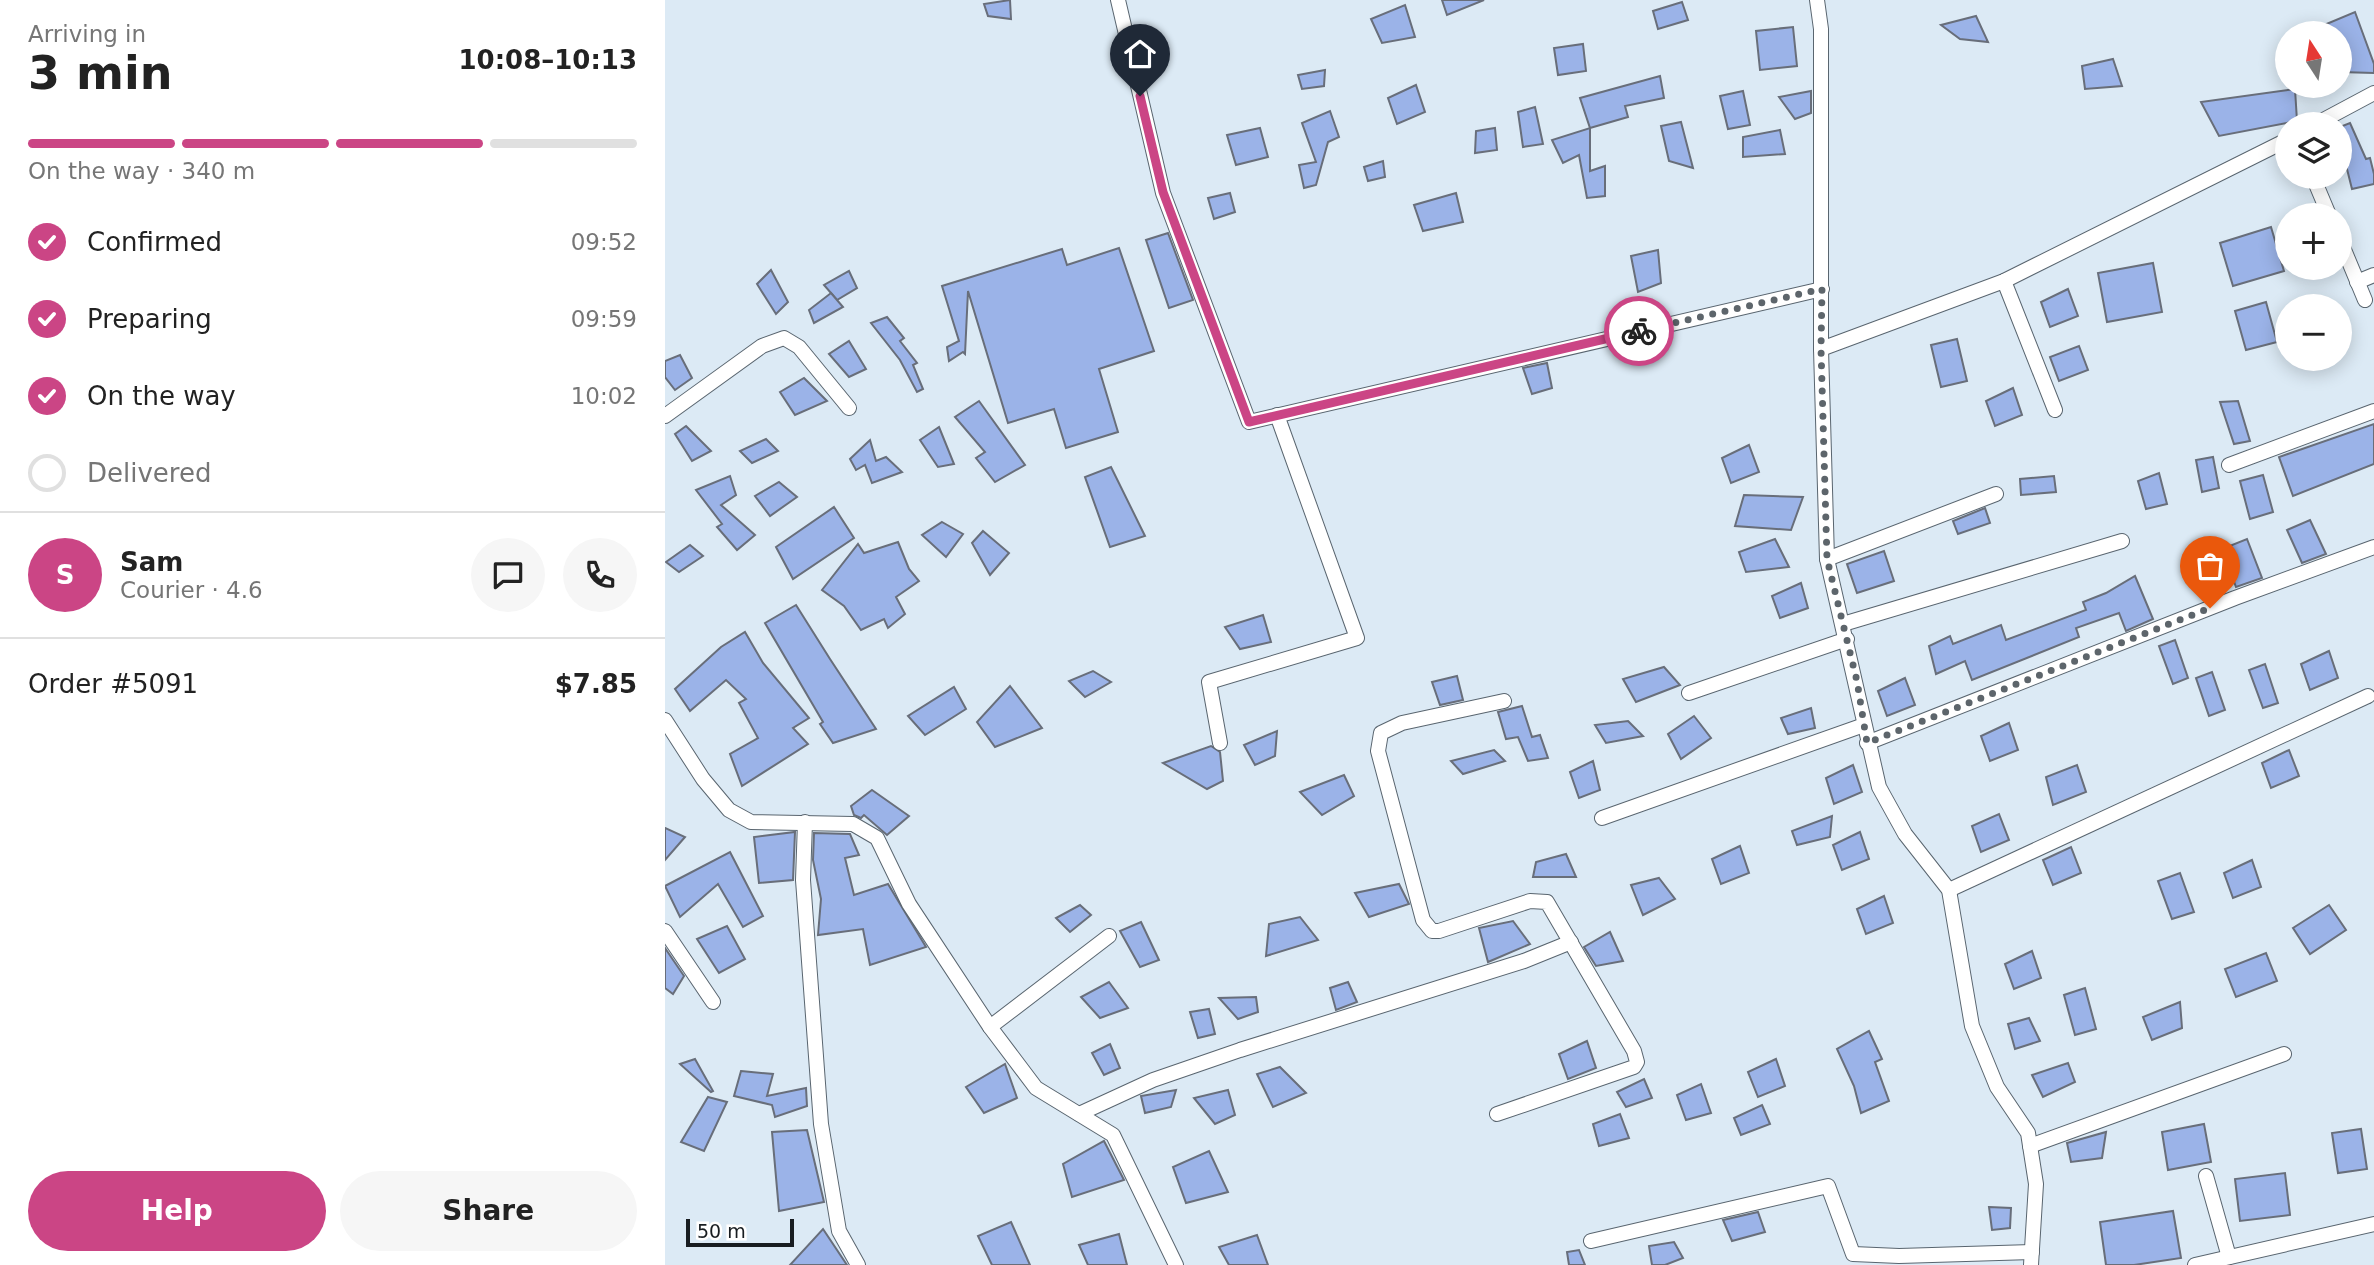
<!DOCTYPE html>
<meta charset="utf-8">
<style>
:root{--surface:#fff;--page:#f6f6f6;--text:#222;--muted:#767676;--line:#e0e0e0;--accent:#cb4585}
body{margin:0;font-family:"DejaVu Sans",sans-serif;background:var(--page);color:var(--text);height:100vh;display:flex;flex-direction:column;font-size:26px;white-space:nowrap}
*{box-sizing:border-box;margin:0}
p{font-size:23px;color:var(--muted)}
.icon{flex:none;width:38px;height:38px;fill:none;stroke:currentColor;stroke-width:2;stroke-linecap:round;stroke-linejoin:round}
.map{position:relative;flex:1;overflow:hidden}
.drawer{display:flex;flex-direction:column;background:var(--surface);width:665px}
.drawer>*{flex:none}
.needle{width:46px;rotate:348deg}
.buttons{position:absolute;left:1610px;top:21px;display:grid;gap:14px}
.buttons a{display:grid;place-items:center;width:77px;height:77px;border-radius:50%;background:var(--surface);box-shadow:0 4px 18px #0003;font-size:35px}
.scale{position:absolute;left:21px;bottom:18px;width:108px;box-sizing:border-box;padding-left:7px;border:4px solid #181d21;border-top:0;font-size:19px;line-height:24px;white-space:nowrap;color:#181d21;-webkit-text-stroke:5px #fff;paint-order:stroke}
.pin{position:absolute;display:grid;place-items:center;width:60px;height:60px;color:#fff;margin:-72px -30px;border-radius:50% 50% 50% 0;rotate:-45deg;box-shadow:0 0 7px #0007}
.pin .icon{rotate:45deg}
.courier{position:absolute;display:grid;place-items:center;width:70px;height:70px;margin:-35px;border:5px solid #cb4585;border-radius:50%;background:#fff;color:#222;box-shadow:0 2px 9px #0007}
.overview em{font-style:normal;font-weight:700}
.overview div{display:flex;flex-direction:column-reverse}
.overview{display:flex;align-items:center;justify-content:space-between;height:119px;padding:0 28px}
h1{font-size:46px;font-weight:700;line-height:52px}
.bar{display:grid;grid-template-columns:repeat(4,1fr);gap:10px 7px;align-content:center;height:84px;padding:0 28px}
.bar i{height:9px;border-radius:5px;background:var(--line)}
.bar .on{background:var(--accent)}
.bar p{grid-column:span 4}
.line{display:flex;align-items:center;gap:18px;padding:0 28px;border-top:2px solid var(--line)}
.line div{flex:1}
.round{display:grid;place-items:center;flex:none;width:74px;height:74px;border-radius:37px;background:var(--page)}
ol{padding:0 28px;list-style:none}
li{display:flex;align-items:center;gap:21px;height:77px}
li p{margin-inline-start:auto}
li .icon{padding:7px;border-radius:50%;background:var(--accent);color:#fff;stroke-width:4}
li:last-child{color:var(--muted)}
li i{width:38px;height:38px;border:4px solid var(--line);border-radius:50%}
.action{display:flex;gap:14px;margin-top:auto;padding:14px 28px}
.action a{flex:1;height:80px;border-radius:42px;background:var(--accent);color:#fff;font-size:28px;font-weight:700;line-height:80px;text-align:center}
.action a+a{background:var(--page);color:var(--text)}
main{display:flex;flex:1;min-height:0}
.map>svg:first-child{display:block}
.building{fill:#9bb3e8;stroke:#686e7a;stroke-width:2}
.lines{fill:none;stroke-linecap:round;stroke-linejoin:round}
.minor-casing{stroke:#59656f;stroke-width:16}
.minor{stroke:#fff;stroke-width:14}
.done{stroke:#5d656b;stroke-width:7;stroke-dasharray:0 12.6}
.route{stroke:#cb4585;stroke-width:9}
</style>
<main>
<section class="drawer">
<div class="overview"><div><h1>3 min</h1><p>Arriving in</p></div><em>10:08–10:13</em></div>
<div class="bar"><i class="on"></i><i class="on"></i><i class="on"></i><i></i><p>On the way · 340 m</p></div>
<ol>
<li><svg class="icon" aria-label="check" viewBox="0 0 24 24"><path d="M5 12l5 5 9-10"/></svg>Confirmed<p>09:52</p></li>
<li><svg class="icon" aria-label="check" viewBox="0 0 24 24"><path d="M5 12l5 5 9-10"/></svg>Preparing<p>09:59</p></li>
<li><svg class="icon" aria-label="check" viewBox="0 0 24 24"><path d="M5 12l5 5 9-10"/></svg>On the way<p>10:02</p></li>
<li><i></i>Delivered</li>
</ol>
<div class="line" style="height:126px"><b class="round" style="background:var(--accent);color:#fff">S</b><div><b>Sam</b><p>Courier · 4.6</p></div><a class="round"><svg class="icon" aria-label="chat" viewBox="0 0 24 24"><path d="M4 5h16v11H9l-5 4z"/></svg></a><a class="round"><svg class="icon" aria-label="phone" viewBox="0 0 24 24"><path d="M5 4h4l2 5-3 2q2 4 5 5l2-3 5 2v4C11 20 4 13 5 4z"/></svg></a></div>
<div class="line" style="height:91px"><div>Order #5091</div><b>$7.85</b></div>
<div class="action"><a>Help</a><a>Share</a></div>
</section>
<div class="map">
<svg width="1709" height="1265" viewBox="0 0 1709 1265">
<rect width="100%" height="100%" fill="#dceaf5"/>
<g class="building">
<path d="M345 0 346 19 323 16 319 4Z"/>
<path d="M777 0H819L782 15Z"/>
<path d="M1017 2 1023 20 993 29 988 11Z"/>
<path d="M740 5 750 37 717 43 706 19Z"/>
<path d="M1690 12 1709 64V73L1675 72V33H1640Z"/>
<path d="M1311 16 1323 42 1295 39 1276 25Z"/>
<path d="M1128 27 1132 66 1095 70 1091 31Z"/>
<path d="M918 44 921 71 893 75 889 48Z"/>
<path d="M1448 59 1457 86 1420 89 1417 66Z"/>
<path d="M660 70 659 86 637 89 633 75Z"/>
<path d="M995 76 999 98 960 106 963 117 925 128 915 98Z"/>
<path d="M751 85 760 112 732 124 723 98Z"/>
<path d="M1630 89 1632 121 1554 136 1536 102Z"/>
<path d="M1078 91 1085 125 1063 129 1055 96Z"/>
<path d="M1146 91V113L1130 119 1114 97Z"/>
<path d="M870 107 878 144 858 147 853 112Z"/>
<path d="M665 111 674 137 663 142 651 185 639 188 634 165 651 162 637 123Z"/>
<path d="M1016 122 1028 168 1004 161 996 126Z"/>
<path d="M1685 123 1701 159 1705 158 1709 174V184L1687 189 1680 161 1675 163V127Z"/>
<path d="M595 128 603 157 571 165 562 135Z"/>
<path d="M830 128 832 150 810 153 811 131Z"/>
<path d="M925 128V171L940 166V196L922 198 914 155 898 163 887 140Z"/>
<path d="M1115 130 1120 154 1078 157V137Z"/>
<path d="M718 161 720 177 703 181 699 167Z"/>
<path d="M565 193 570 212 549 219 543 198Z"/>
<path d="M791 193 798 222 758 231 749 205Z"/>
<path d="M1606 227 1619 271 1568 286 1555 243Z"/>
<path d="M503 233 528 300 504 308 481 240Z"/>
<path d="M454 248 489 351 434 369 453 432 401 448 389 409 343 423 303 291 300 354 298 352 284 361 282 347 294 341 277 286 397 249 402 265Z"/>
<path d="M993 250 996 283 973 292 966 256Z"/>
<path d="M1488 263 1497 312 1442 322 1433 273Z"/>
<path d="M106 270 123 302 111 314 92 284Z"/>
<path d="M184 271 192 288 172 300 159 285Z"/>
<path d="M1403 289 1413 316 1385 327 1376 302Z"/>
<path d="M166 293 178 307 149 323 144 310Z"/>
<path d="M1601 302 1612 342 1581 350 1570 311Z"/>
<path d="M222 317 239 338 235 341 252 363 248 365 258 389 252 392 235 360 206 323Z"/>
<path d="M1292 339 1302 381 1276 387 1266 345Z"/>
<path d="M184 341 201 369 184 377 164 354Z"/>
<path d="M1414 346 1423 370 1394 381 1385 357Z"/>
<path d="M15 355 27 378 10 390 0 377V361Z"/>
<path d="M882 363 887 388 867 394 858 368Z"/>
<path d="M139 378 162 401 130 415 115 392Z"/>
<path d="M1348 388 1357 415 1330 426 1321 401Z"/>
<path d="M314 401 360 465 330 482 311 458 320 452 290 417Z"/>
<path d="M1573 401 1585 441 1569 444 1555 402Z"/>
<path d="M1709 424V464L1628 496 1614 457Z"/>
<path d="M21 426 46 451 27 461 10 434Z"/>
<path d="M274 427 289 464 273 467 255 440Z"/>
<path d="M101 439 113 451 87 463 75 451Z"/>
<path d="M205 440 211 461 221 457 237 472 207 483 200 465 191 470 185 459Z"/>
<path d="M1084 445 1094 472 1066 483 1057 458Z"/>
<path d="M1548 457 1554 488 1537 492 1531 460Z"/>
<path d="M446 467 480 536 445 547 420 477Z"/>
<path d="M1494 473 1502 504 1481 509 1473 481Z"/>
<path d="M1598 475 1608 512 1585 519 1575 481Z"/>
<path d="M65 476 71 495 56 505 90 535 72 550 52 527 57 524 31 490Z"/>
<path d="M1389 476 1391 492 1356 495 1355 479Z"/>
<path d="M114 482 132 497 105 516 90 496Z"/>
<path d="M1079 495 1138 497 1126 530 1070 526Z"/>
<path d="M169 507 189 538 128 579 111 547Z"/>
<path d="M1320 508 1325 523 1293 534 1288 521Z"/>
<path d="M1645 520 1661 554 1637 563 1622 530Z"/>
<path d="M277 522 298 534 281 557 257 535Z"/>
<path d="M318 531 344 553 325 575 307 543Z"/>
<path d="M1110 539 1124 567 1081 572 1074 552Z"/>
<path d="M1582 539 1597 578 1571 587 1557 549Z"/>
<path d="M233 542 244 569 254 581 231 597 240 614 223 628 219 619 196 630 179 606 157 590 193 544 199 553Z"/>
<path d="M25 545 38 556 14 572 1 562Z"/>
<path d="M1219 551 1229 581 1192 593 1182 564Z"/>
<path d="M1470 576 1488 619 1461 631 1454 613 1411 628 1414 637 1307 680 1300 661 1271 674 1264 646 1285 636 1288 644 1336 625 1341 640 1421 610 1418 602 1441 593Z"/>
<path d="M1136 583 1143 608 1115 618 1107 596Z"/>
<path d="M131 605 165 659 211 729 168 743 155 724 158 722 100 623Z"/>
<path d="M598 615 606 642 575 649 560 627Z"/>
<path d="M80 632 98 663 144 718 128 728 143 744 77 786 65 754 93 738 74 703 81 699 61 680 25 711 10 689 56 647Z"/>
<path d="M1510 640 1523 678 1508 684 1494 646Z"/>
<path d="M1664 651 1673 678 1645 690 1636 664Z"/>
<path d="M1600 664 1613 703 1598 708 1584 670Z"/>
<path d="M999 667 1015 685 971 702 958 679Z"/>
<path d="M428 671 446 682 420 697 404 681Z"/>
<path d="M1547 672 1560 710 1544 716 1531 678Z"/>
<path d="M792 676 798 700 775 705 767 682Z"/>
<path d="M1240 678 1250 705 1222 716 1213 691Z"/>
<path d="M345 686 377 728 330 747 312 722Z"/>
<path d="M289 687 301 709 260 735 243 716Z"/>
<path d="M857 706 867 737 875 735 883 758 863 761 853 737 841 739 833 712Z"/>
<path d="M1146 708 1150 728 1123 734 1116 718Z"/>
<path d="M1029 716 1046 738 1016 759 1003 734Z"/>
<path d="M963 721 978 736 941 743 930 725Z"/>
<path d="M1344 723 1353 750 1325 761 1316 736Z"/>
<path d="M612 731 610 756 590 765 579 745Z"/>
<path d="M546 746 555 752 558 781 542 789 498 763Z"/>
<path d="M829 750 840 761 798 774 786 761Z"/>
<path d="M1624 750 1634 776 1606 788 1597 763Z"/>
<path d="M928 761 935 790 914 798 905 772Z"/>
<path d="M1188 765 1197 792 1169 804 1161 778Z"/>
<path d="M1412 765 1421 792 1388 805 1381 777Z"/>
<path d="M679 775 689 796 657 815 635 792Z"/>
<path d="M207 790 244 816 222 835 199 815 196 818 189 815 186 806Z"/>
<path d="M1334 814 1344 840 1316 852 1307 826Z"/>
<path d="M1167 816 1165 837 1132 845 1127 831Z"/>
<path d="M0 828 20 837 0 860Z"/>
<path d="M130 832 128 880 94 883 89 837Z"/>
<path d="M1195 832 1204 859 1177 870 1168 845Z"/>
<path d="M149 833 185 834 194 855 180 858 189 895 223 884 261 947 205 965 198 929 153 935 156 899 148 860Z"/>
<path d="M1075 846 1084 873 1056 884 1047 859Z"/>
<path d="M1406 847 1416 873 1388 885 1378 860Z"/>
<path d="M65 852 98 916 78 927 53 884 15 917 0 886Z"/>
<path d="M901 854 911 877H868L871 862Z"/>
<path d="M1587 860 1596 887 1568 898 1559 873Z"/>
<path d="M1515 873 1529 912 1507 919 1493 881Z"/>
<path d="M994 878 1010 899 978 915 966 885Z"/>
<path d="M734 884 744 904 704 917 690 893Z"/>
<path d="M1219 896 1228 923 1201 934 1192 909Z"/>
<path d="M415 905 426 915 405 932 391 918Z"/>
<path d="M1664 905 1681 930 1645 954 1628 928Z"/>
<path d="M635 917 653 940 601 956 604 924Z"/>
<path d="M848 921 865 944 823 962 814 928Z"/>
<path d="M476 922 494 960 475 967 455 931Z"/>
<path d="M62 926 80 959 54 973 32 939Z"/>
<path d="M945 932 958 961 931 966 919 947Z"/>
<path d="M0 948 19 976 8 994 0 988Z"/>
<path d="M1367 951 1376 978 1349 989 1340 964Z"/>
<path d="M1601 953 1612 981 1571 997 1560 969Z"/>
<path d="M444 982 463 1008 435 1018 416 997Z"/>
<path d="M683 982 692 1002 671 1010 665 988Z"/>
<path d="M1420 988 1431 1029 1410 1035 1399 995Z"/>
<path d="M591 997 593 1012 573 1019 554 998Z"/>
<path d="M1515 1002 1517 1028 1487 1040 1478 1017Z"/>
<path d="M544 1009 550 1034 533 1038 525 1012Z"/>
<path d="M1364 1018 1375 1041 1350 1049 1343 1024Z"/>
<path d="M1204 1031 1217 1059 1210 1062 1224 1101 1196 1113 1189 1086 1172 1049Z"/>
<path d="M922 1041 931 1068 903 1079 894 1054Z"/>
<path d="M445 1044 455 1068 439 1075 427 1053Z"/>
<path d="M30 1059 48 1091 46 1092 15 1064Z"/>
<path d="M1111 1059 1120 1086 1093 1097 1083 1072Z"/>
<path d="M1403 1063 1410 1082 1378 1097 1367 1075Z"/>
<path d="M340 1064 352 1098 319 1113 301 1087Z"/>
<path d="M615 1067 641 1093 608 1107 592 1074Z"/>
<path d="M76 1071 108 1074 102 1096 141 1088 142 1106 110 1117 107 1105 69 1096Z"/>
<path d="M979 1079 987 1098 961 1107 952 1092Z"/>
<path d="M1036 1084 1046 1113 1021 1120 1012 1095Z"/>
<path d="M511 1090 506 1107 480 1113 476 1096Z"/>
<path d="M563 1090 570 1115 550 1124 529 1098Z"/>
<path d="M43 1097 62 1102 39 1151 16 1142Z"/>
<path d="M1097 1105 1105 1124 1076 1135 1069 1118Z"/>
<path d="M955 1114 964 1138 934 1146 928 1124Z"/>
<path d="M1539 1124 1546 1162 1503 1170 1497 1132Z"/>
<path d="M1696 1129 1702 1169 1673 1173 1667 1133Z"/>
<path d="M142 1130 159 1202 114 1211 107 1132Z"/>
<path d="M1441 1132 1437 1158 1406 1162 1402 1143Z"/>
<path d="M439 1141 459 1180 407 1197 398 1164Z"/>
<path d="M544 1151 563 1192 521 1203 508 1167Z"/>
<path d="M1620 1173 1625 1215 1575 1221 1570 1179Z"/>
<path d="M1324 1207 1346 1208 1345 1228 1327 1230Z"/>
<path d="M1508 1211 1516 1258 1469 1265H1441L1435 1222Z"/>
<path d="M1093 1212 1100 1232 1067 1241 1058 1220Z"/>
<path d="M346 1222 365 1265H327L313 1236Z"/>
<path d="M158 1229 182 1265H125Z"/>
<path d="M454 1234 462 1265H423L414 1245Z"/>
<path d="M592 1235 603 1265H564L554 1247Z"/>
<path d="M1009 1242 1018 1258 1000 1265H987L984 1246Z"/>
<path d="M914 1250 920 1265H904L902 1252Z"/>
</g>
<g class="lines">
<defs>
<g id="minor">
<path d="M453 0 498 193 584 422 1157 289"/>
<path d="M1152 0 1156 29V349L1162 559 1214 787 1240 834 1284 890 1307 1026 1332 1087 1363 1133 1371 1184 1366 1265"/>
<path d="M1651 124 1709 93"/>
<path d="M1648 177 1664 215"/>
<path d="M1675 240 1700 300"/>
<path d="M1339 281 1390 410"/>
<path d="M1692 282 1709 275"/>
<path d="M1156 349 1339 281 1622 140"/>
<path d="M0 416 97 346 119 338 134 347 184 408"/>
<path d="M1564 465 1709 411"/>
<path d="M1162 559 1331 494"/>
<path d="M1178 624 1457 541"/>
<path d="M1024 693 1182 639"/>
<path d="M0 720 38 779 64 810 86 822 188 824 212 838 244 904 325 1027 371 1088 448 1135 511 1265"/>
<path d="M555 743 544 682 692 638 612 415"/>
<path d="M1202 743 1570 598 1709 547"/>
<path d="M937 818 1199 725"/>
<path d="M140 822 138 880 156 1124 174 1231 193 1265"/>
<path d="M1284 890 1703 696"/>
<path d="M0 931 48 1002"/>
<path d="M325 1027 444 936"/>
<path d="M414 1114 488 1080 575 1050 859 961 906 942"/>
<path d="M832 1114 969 1067 972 1062 969 1051 882 902 865 901 774 931H767L758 920 713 751 716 733 737 723 839 701"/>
<path d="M1365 1146 1619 1054"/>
<path d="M1541 1176 1564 1257"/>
<path d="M926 1241 1163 1186 1188 1254 1234 1256 1367 1252"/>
<path d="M1530 1265 1709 1224"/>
</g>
</defs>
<use href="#minor" class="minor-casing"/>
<use href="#minor" class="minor"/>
</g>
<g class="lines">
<path class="done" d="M974 331 1157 289 1156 349 1162 559 1192 681 1202 743 1545 608"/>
<path class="route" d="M475 96 498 192 584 422 974 331"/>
</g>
</svg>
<div class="buttons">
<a><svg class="needle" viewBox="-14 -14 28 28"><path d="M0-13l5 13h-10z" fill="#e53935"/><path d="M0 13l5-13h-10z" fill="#767676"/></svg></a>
<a><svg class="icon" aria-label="layers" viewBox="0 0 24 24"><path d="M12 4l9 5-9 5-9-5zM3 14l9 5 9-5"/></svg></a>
<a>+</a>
<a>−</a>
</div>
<div class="scale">50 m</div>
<div class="pin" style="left:1545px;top:608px;background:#ea580c"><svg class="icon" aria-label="bag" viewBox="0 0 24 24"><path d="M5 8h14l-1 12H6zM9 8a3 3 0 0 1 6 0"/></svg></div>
<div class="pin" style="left:475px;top:96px;background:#1f2937"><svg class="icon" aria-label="home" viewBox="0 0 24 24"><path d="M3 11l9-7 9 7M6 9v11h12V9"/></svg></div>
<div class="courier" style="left:974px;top:331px"><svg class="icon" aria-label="bike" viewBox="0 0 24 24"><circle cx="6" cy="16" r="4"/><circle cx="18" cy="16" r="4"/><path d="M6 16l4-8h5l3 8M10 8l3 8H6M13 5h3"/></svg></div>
</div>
</main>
